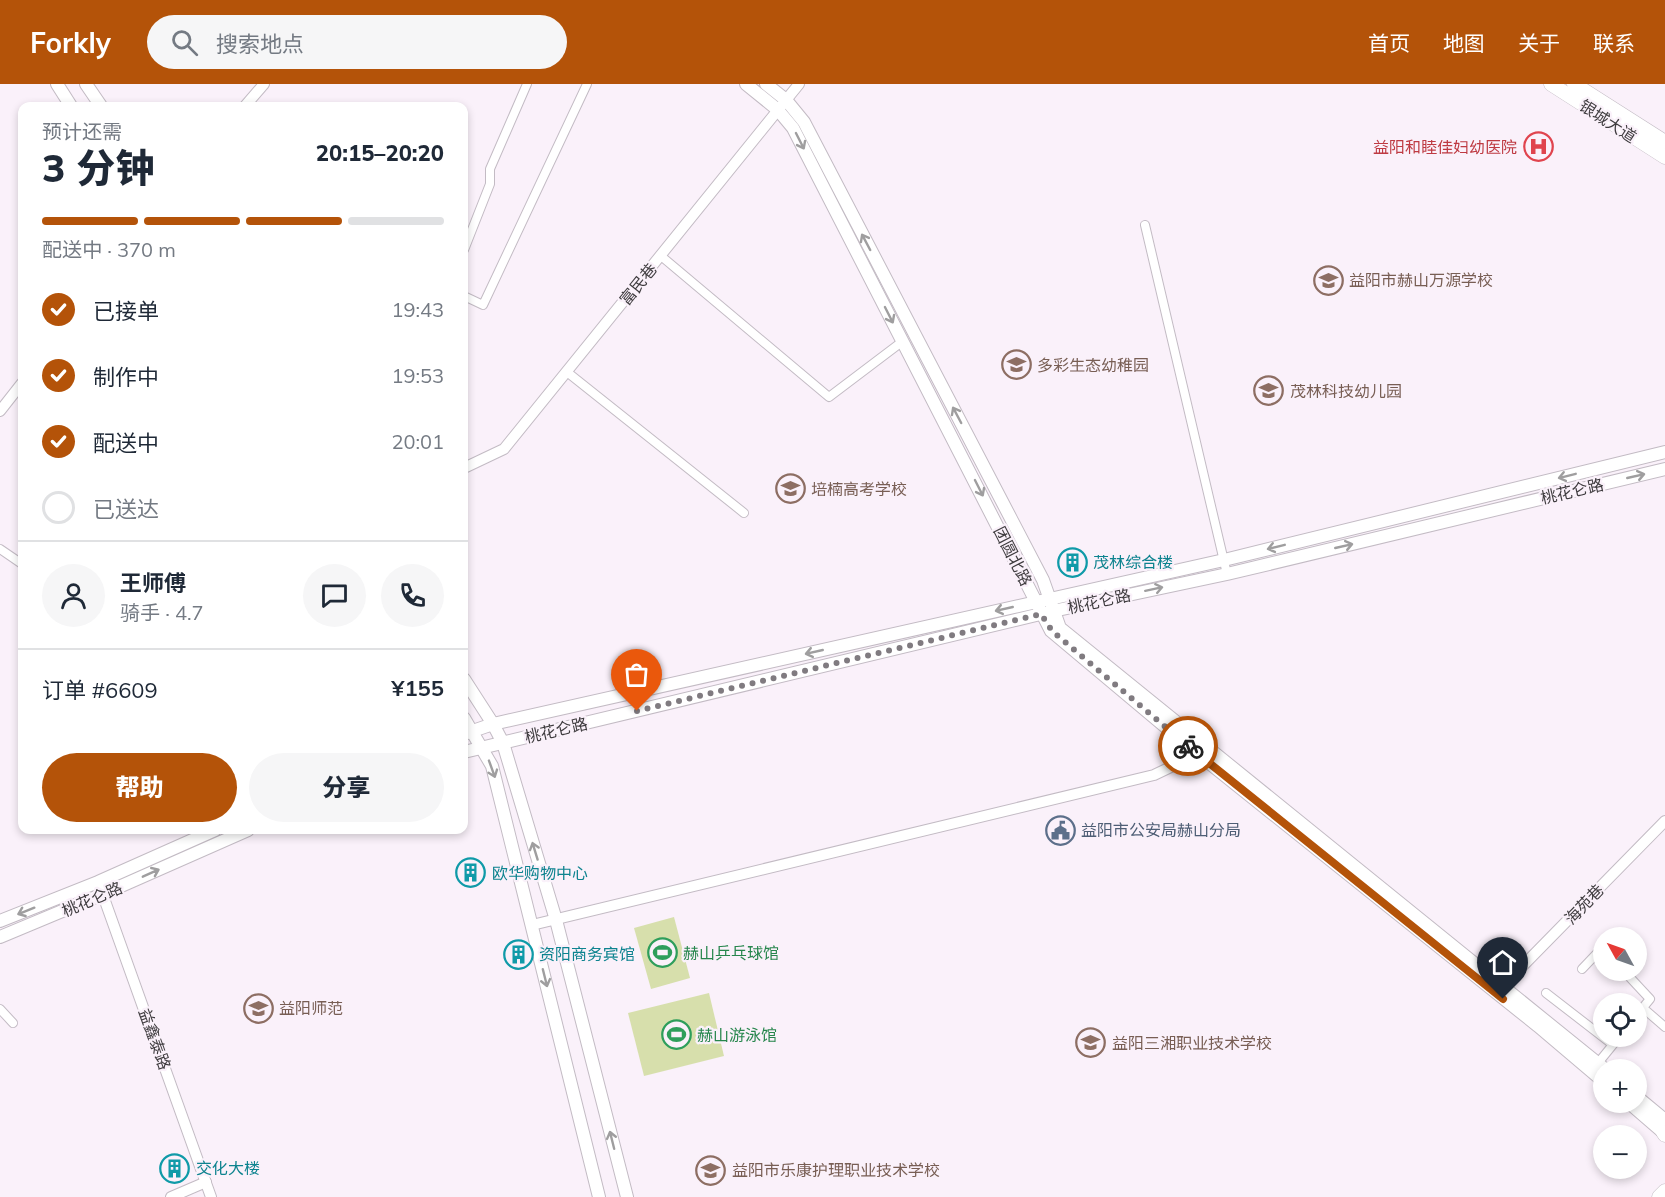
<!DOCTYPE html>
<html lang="zh">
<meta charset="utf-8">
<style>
:root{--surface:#fff;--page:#f6f6f7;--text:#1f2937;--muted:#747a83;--line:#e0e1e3;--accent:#b45309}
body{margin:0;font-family:Mulish,"Noto Sans SC",sans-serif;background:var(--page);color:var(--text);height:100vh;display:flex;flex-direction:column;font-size:22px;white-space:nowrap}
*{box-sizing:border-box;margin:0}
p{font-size:20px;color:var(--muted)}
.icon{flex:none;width:33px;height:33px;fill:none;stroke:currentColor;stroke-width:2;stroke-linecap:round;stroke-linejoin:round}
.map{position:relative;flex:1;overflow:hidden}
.side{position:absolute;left:18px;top:18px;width:450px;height:732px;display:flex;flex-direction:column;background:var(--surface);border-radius:12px;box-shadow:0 3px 9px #0003}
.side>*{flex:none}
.needle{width:39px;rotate:310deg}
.tools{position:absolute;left:1593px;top:843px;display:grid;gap:12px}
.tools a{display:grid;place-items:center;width:54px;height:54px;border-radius:50%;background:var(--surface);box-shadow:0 3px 9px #0003;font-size:30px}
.pin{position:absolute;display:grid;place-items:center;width:51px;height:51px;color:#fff;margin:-62px -26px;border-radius:50% 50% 50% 0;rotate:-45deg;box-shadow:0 0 6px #0007}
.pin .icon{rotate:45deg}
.courier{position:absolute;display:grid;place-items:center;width:60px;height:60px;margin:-30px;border:4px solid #b45309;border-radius:50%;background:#fff;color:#222;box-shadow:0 2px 8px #0007}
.overview em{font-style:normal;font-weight:800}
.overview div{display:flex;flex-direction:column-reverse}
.overview{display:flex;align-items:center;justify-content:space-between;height:102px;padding:0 24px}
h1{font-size:39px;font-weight:800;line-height:45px}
.bar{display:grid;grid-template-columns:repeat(4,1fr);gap:9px 6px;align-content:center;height:72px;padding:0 24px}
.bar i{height:8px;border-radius:4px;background:var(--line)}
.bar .selected{background:var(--accent)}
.bar p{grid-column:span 4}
.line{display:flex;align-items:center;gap:15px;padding:0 24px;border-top:2px solid var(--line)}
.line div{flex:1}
.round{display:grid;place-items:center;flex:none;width:63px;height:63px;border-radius:32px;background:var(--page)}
ol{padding:0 24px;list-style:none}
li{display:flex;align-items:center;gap:18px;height:66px}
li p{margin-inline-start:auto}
li .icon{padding:6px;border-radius:50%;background:var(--accent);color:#fff;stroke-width:4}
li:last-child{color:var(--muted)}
li i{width:33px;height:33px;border:3px solid var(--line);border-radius:50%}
.primary-button{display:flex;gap:12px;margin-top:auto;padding:12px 24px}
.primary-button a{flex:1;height:69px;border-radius:36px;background:var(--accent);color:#fff;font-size:24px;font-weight:800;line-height:69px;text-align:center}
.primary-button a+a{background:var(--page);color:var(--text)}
header{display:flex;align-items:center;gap:36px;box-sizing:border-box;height:84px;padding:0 30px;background:var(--accent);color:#fff}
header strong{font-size:28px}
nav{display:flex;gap:33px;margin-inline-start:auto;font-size:21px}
.search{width:420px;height:54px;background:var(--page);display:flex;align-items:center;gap:15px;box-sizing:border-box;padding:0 21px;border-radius:33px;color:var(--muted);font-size:22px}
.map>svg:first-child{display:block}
.green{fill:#d7dfac}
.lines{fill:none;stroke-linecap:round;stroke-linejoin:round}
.minor-casing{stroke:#c3bbc4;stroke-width:10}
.tertiary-casing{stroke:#c3bbc4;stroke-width:12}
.secondary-casing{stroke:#c3bbc4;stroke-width:14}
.primary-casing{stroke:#c3bbc4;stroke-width:15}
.minor{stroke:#fff;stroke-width:8}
.tertiary{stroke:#fff;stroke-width:10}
.secondary{stroke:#fff;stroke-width:12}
.primary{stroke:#fff;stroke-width:14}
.oneway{stroke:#9f9e9f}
.done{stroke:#807b80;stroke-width:6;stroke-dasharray:0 10.8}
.route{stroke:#b45309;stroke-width:8}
.labels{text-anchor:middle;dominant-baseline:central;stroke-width:4.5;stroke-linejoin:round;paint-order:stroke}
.street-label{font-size:16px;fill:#3f3c3f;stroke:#faf1fa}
.health-label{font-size:16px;fill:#be3a42;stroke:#faf1fa;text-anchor:end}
.education-label{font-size:16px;fill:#785e54;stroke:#faf1fa;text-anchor:start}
.culture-label{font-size:16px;fill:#0d838f;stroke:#faf1fa;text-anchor:start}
.service-label{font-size:16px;fill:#4e5e75;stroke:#faf1fa;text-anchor:start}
.leisure-label{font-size:16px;fill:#27864d;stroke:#faf1fa;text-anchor:start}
</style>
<header>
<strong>Forkly</strong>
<div class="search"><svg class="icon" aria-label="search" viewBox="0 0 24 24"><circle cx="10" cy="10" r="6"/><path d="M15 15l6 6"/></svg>搜索地点</div>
<nav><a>首页</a><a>地图</a><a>关于</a><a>联系</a></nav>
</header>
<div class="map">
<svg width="1665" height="1113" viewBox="0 0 1665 1113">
<rect width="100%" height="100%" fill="#faf1fa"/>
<g class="green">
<path d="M674 833 690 894 651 905 634 844Z"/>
<path d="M709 909 724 972 644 992 628 929Z"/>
</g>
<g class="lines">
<defs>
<g id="minor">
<path d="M1145 141 1227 490"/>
<path d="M464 166 490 100V85L527 0"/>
<path d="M661 172 829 313 903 257"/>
<path d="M464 212 483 221 587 0"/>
<path d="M567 288 744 429"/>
<path d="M0 465 22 480"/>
<path d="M1582 885 1602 864 1604 866"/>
<path d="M1623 886 1650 915 1636 932"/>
<path d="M1546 909 1612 960"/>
<path d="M1643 924 1665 943"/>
<path d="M0 925 13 939"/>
<path d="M1598 979 1620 952"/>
</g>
<g id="tertiary">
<path d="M245 22 264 0"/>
<path d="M0 327 22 299"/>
<path d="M464 384 504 365 799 0"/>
<path d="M100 803 211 1113"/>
<path d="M532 841 1154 691 1177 680 1199 661"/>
<path d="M1503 902 1665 737"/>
<path d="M171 1113 206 1098"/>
</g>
<g id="secondary">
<path d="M57 0 71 22"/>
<path d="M86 0 101 22"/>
<path d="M746 0 778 26 793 44 1051 547 1193 666 1538 942 1604 998"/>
<path d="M766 0 786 16 804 38 1043 496 1060 544 1606 986"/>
<path d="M464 595 493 640 503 659 556 836 627 1113"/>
<path d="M464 634 492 682 599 1113"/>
<path d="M464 650 493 640 1224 476 1665 368"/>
<path d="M464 668 1053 527 1227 490 1665 385"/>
<path d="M0 837 98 798 215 746"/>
<path d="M0 853 103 810 248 746"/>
<path d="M1636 1012 1665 1036"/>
<path d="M1628 1018 1665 1050"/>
</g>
<g id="primary">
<path d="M1551 0 1665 73"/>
<path d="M1574 0 1665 58"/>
<path d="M1663 1048 1665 1051"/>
<path d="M1659 1113 1665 1107"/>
</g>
</defs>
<use href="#minor" class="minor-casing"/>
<use href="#tertiary" class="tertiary-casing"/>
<use href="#secondary" class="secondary-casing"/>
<use href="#primary" class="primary-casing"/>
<use href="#minor" class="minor"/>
<use href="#tertiary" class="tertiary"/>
<use href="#secondary" class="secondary"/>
<use href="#primary" class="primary"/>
</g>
<defs><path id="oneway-shaft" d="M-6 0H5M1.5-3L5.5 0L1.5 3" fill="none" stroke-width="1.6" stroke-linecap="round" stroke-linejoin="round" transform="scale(1.5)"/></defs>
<g class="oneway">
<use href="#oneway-shaft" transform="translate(800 57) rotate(63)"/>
<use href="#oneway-shaft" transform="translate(866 158) rotate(-118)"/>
<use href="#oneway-shaft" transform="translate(889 231) rotate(63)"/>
<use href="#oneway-shaft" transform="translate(957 331) rotate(-118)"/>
<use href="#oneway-shaft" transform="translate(1567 392) rotate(166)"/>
<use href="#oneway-shaft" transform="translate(1636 392) rotate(-13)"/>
<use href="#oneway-shaft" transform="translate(979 404) rotate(63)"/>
<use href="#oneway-shaft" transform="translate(1344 462) rotate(-13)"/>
<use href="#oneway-shaft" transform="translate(1276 463) rotate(166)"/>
<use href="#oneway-shaft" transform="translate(1154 505) rotate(-12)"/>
<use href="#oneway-shaft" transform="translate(1004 525) rotate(167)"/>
<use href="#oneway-shaft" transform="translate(814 568) rotate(167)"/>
<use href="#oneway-shaft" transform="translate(492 685) rotate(70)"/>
<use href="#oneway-shaft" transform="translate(535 767) rotate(-107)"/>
<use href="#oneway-shaft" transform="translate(151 789) rotate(-24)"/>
<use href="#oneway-shaft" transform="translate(26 827) rotate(158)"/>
<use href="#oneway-shaft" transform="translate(545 894) rotate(76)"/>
<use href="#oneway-shaft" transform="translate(612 1056) rotate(-104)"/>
</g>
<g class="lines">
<path class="done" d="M637 627 1041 530 1052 547 1188 662"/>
<path class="route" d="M1188 662 1503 915"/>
</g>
<defs>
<symbol id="hospital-ring" viewBox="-11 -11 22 22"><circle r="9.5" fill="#faf1fa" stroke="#e0444e" stroke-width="1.5"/><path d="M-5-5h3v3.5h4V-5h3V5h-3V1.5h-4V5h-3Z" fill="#e0444e"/></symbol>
<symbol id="school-ring" viewBox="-11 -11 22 22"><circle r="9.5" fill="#faf1fa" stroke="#8d6e63" stroke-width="1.5"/><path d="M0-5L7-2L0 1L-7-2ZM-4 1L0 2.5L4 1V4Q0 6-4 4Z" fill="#8d6e63"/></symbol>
<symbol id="building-ring" viewBox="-11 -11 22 22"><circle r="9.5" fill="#faf1fa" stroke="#0f9aa8" stroke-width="1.5"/><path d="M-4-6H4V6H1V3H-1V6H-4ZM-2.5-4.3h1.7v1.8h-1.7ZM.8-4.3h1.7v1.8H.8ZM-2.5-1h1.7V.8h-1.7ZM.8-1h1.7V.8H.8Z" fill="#0f9aa8"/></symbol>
<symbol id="civic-ring" viewBox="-11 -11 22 22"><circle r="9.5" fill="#faf1fa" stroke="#5c6f8a" stroke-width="1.5"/><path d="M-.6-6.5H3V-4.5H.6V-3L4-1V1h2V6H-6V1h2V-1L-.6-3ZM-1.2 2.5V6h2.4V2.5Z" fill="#5c6f8a"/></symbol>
<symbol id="stadium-ring" viewBox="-11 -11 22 22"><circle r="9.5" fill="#faf1fa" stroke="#2e9e5b" stroke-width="1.5"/><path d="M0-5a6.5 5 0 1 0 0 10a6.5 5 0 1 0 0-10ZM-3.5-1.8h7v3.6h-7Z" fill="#2e9e5b"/></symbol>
</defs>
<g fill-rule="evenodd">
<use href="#hospital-ring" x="1522" y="46" width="33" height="33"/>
<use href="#school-ring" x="1312" y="180" width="33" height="33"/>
<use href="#school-ring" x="1000" y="264" width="33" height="33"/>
<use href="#school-ring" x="1252" y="290" width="33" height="33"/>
<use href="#school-ring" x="774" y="388" width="33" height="33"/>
<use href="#building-ring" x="1056" y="462" width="33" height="33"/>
<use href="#civic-ring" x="1044" y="730" width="33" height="33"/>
<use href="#building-ring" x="454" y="772" width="33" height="33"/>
<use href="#stadium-ring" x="646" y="852" width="33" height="33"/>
<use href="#building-ring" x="502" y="854" width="33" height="33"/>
<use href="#school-ring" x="242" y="908" width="33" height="33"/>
<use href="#stadium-ring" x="660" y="934" width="33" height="33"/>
<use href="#school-ring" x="1074" y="942" width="33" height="33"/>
<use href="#building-ring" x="158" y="1068" width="33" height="33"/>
<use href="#school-ring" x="694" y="1070" width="33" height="33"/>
</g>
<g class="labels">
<g class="street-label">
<text transform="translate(1608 37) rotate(33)">银城大道</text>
<text transform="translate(638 200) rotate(-51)">富民巷</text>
<text transform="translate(1572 407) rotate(-13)">桃花仑路</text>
<text transform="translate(1013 472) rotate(63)">团圆北路</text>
<text transform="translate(1099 517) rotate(-12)">桃花仑路</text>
<text transform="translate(556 646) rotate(-13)">桃花仑路</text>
<text transform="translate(92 815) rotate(-23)">桃花仑路</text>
<text transform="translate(1584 820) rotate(-46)">海苑巷</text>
<text transform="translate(155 955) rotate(70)">益鑫泰路</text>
</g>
<g class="health-label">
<text x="1517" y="63">益阳和睦佳妇幼医院</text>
</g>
<g class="education-label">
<text x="1349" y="196">益阳市赫山万源学校</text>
<text x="1037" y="281">多彩生态幼稚园</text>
<text x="1290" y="307">茂林科技幼儿园</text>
<text x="811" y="405">培楠高考学校</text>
<text x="279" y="924">益阳师范</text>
<text x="1112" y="959">益阳三湘职业技术学校</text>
<text x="732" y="1086">益阳市乐康护理职业技术学校</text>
</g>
<g class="culture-label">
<text x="1093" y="478">茂林综合楼</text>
<text x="492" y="789">欧华购物中心</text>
<text x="539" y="870">资阳商务宾馆</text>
<text x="196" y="1084">交化大楼</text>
</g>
<g class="service-label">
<text x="1081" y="746">益阳市公安局赫山分局</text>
</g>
<g class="leisure-label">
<text x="683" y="869">赫山乒乓球馆</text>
<text x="697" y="951">赫山游泳馆</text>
</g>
</g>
</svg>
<div class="tools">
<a><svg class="needle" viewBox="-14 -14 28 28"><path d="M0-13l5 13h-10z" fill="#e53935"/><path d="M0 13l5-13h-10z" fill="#747a83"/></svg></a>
<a><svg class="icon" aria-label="locate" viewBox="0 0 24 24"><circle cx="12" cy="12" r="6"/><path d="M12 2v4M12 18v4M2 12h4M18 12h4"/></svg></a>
<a>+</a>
<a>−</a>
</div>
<div class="pin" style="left:637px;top:627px;background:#ea580c"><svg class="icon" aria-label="bag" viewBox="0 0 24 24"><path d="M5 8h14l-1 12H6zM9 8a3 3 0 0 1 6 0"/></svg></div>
<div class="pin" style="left:1503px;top:915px;background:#1f2937"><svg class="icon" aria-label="home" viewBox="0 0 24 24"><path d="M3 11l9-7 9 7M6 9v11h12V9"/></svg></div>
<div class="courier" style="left:1188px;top:662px"><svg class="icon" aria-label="bike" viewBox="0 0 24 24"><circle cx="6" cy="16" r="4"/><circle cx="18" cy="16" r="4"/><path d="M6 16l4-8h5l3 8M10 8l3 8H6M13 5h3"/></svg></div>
<section class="side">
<div class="overview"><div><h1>3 分钟</h1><p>预计还需</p></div><em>20:15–20:20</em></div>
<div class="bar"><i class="selected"></i><i class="selected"></i><i class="selected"></i><i></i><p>配送中 · 370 m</p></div>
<ol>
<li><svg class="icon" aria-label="check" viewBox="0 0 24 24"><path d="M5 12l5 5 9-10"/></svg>已接单<p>19:43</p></li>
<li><svg class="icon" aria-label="check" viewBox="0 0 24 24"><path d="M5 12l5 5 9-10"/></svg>制作中<p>19:53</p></li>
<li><svg class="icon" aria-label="check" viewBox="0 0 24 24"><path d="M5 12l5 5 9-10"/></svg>配送中<p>20:01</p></li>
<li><i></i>已送达</li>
</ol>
<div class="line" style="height:108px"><a class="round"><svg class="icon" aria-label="person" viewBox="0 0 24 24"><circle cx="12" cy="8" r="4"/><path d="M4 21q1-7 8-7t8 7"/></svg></a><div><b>王师傅</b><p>骑手 · 4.7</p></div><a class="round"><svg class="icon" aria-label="chat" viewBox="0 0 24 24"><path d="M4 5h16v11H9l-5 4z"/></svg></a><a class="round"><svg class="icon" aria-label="phone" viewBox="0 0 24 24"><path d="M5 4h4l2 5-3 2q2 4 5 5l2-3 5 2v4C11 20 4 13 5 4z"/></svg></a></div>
<div class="line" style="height:78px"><div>订单 #6609</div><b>¥155</b></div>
<div class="primary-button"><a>帮助</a><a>分享</a></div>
</section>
</div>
